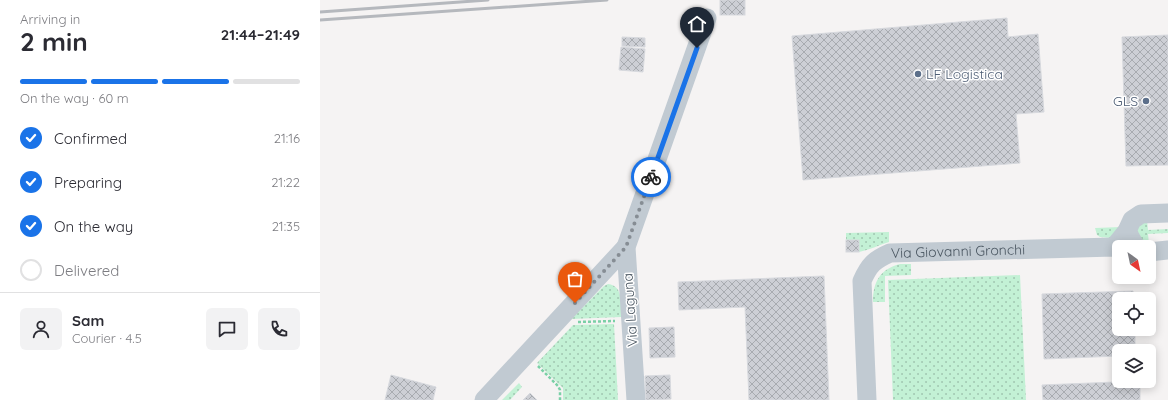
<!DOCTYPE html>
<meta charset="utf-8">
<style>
:root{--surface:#fff;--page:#f2f2f3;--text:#2b2b33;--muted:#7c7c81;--line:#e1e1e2;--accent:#1a73e8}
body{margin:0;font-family:Quicksand,sans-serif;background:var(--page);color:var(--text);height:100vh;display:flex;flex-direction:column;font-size:15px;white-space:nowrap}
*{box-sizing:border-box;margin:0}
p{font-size:13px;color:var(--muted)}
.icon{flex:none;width:22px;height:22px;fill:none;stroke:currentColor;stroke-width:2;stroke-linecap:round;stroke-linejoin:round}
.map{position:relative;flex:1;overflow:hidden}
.drawer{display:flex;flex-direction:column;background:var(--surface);width:320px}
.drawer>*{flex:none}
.needle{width:26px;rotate:147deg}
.tools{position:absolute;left:792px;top:240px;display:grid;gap:8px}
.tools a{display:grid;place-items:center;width:44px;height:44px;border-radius:6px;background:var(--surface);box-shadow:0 2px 10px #0003;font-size:20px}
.pin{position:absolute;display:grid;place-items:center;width:34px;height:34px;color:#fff;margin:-41px -17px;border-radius:50% 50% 50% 0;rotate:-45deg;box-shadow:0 0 4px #0007}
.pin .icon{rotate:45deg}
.courier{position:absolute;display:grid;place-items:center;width:40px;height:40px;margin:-20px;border:3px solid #1a73e8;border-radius:50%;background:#fff;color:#222;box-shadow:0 1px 5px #0007}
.overview em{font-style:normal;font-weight:700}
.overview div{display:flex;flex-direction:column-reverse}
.overview{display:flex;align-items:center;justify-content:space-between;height:68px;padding:0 20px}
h1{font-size:26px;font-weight:700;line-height:30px}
.bar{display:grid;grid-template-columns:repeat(4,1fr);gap:6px 4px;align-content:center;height:48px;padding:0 20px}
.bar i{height:5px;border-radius:3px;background:var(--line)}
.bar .selected{background:var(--accent)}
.bar p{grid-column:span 4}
.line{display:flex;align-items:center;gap:10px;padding:0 20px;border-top:1px solid var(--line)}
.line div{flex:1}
.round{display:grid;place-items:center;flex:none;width:42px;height:42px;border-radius:6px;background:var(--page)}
ol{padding:0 20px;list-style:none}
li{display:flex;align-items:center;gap:12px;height:44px}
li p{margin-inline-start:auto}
li .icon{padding:4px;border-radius:50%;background:var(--accent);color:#fff;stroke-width:4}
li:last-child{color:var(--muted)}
li i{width:22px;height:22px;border:2px solid var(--line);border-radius:50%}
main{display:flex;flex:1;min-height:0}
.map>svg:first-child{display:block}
.green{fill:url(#green-dots)}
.building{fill:url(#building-cross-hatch);stroke:#d7d9de}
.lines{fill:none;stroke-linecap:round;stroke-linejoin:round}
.path{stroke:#7ad0a6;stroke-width:2.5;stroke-dasharray:3 2;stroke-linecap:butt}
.minor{stroke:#c1cad2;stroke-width:19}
.rail{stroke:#b5b8bd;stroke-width:3}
.done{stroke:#868d94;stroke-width:4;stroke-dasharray:0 7.2}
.route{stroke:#1a73e8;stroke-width:5}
.service-dot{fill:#5c6f8a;stroke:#fff;stroke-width:1.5}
.labels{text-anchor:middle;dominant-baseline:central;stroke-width:3;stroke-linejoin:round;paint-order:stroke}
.service-label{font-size:14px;fill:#4e5e75;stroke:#fff;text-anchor:start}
.street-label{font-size:14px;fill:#4a5661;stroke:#fff}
</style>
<main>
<section class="drawer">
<div class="overview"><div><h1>2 min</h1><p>Arriving in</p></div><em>21:44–21:49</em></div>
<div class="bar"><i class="selected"></i><i class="selected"></i><i class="selected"></i><i></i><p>On the way · 60 m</p></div>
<ol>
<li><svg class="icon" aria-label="check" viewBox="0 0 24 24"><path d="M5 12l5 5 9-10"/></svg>Confirmed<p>21:16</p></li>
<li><svg class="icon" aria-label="check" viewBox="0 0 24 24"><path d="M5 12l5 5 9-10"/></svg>Preparing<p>21:22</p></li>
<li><svg class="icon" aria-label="check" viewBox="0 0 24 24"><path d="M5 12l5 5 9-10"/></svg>On the way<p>21:35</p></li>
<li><i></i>Delivered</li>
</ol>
<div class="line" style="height:72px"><a class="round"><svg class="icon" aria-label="person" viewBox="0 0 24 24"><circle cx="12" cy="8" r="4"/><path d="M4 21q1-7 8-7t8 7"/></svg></a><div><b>Sam</b><p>Courier · 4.5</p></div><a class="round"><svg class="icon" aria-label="chat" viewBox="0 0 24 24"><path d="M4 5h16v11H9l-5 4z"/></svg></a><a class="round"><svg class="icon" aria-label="phone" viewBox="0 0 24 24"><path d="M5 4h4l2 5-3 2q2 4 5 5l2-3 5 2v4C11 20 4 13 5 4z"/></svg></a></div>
</section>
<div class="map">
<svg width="848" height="400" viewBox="0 0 848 400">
<defs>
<pattern id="green-dots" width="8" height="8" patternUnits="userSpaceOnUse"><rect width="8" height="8" fill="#c3f1d5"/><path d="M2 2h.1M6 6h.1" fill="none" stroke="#a0c6b0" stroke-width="1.8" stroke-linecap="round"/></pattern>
<pattern id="building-cross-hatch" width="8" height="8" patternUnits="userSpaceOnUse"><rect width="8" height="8" fill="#cdcfd5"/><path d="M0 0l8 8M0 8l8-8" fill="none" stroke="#a8abb0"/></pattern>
</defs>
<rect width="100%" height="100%" fill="#f5f3f3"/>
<g class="green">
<path d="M827 220 828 230 848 229V233L828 234 829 244 824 245 816 228Z"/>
<path d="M801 227 790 238 780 237 777 235 775 228Z"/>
<path d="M569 232V242C559 245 549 250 539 252V240H526V233Z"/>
<path d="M580 264H591V275L565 276V302H553C553 282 560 269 580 264Z"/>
<path d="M700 275 706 400H573L568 280Z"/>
<path d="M288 284C304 286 301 305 301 317L251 319 284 286Z"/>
<path d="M294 324 298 400H243V388L217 363 253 325Z"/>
<path d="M199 383 202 387 190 400H182Z"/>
</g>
<g class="building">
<rect x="400" y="0" width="25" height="15"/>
<path d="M687 18 688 37 718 34 724 112 696 114 700 163 483 180 472 36Z"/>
<path d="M848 35V165L806 166 802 37Z"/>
<path d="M302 37 325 38V47L302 46Z"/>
<path d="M301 47 325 49 323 72 299 70Z"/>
<rect x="526" y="240" width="13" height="12"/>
<path d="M504 276 509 400H429L425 307 359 310 358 282Z"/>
<path d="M813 291 814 299H799V329H815V351H799V356L724 359 722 294Z"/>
<path d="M354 327 355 357 330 358 329 328Z"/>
<path d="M71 375 116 387 113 400H65Z"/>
<path d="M350 375 351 399 326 400 325 376Z"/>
<path d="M820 381V400H723L722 385Z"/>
<path d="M210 393 217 400H203Z"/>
</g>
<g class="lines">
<g class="path">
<path d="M258 322 295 321"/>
<path d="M218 366 238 386 240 390V400"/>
</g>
<g class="minor">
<path d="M807 231 814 244 817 247"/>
<path d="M794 247 807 231 812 220 821 214 848 213"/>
<path d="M829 252 848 250"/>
<path d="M164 400 306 247"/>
<path d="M316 400 306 247 387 18"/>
<path id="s1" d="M547 400 542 281C549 265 554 260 570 253L794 247 799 250"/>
</g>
<g class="rail">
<path d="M0 12 168 0"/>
<path d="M0 20 287 0"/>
</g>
</g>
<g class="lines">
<path class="done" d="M255 303 306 247 331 177"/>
<path class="route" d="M331 177 377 48"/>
</g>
<g class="service-dot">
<circle cx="598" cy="74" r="4"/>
<circle cx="826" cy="101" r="4"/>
</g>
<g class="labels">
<g class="service-label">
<text x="606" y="74">LF Logistica</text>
<text x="818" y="101" text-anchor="end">GLS</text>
</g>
<g class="street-label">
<text stroke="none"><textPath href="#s1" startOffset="228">Via Giovanni Gronchi</textPath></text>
<text transform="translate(310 310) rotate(-94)">Via Laguna</text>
</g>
</g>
</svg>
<div class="tools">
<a><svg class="needle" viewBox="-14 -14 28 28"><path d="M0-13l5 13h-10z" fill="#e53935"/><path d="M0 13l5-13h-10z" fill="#7c7c81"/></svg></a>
<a><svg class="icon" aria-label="locate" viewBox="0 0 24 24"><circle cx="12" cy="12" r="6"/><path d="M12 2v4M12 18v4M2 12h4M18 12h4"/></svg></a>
<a><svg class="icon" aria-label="layers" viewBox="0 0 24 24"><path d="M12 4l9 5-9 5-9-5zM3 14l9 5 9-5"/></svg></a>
</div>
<div class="pin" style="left:255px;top:303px;background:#ea580c"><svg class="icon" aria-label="bag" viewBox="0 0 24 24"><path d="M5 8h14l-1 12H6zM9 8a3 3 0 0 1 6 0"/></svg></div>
<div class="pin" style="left:377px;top:48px;background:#1f2937"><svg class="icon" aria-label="home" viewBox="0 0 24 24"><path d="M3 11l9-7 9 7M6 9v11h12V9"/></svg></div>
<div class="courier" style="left:331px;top:177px"><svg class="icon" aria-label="bike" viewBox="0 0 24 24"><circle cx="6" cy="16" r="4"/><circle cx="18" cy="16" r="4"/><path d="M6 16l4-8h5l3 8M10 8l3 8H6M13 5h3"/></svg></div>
</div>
</main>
